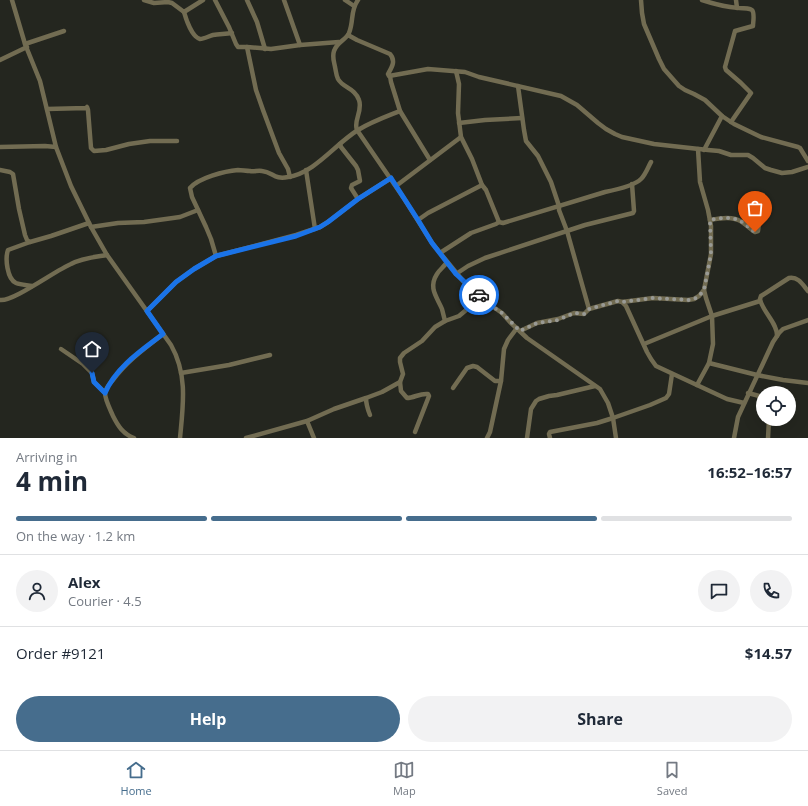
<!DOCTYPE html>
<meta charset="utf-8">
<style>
:root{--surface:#fff;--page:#f2f2f3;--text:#1f2937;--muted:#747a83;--line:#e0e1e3;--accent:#466d8d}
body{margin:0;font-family:"Open Sans",sans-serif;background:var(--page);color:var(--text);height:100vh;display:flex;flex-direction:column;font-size:15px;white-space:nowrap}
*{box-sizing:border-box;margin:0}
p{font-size:13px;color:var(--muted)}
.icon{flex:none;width:22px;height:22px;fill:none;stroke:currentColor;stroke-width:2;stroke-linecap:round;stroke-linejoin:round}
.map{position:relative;height:438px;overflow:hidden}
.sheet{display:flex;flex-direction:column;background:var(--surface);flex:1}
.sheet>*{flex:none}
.tools{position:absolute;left:756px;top:386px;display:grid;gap:8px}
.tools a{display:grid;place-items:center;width:40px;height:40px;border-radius:50%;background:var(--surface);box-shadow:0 4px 16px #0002;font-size:20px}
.pin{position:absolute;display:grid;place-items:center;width:34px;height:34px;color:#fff;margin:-41px -17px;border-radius:50% 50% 50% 0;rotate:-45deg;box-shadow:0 0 4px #0007}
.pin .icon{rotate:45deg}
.courier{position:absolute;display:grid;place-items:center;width:40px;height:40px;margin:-20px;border:3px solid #1a73e8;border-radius:50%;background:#fff;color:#222;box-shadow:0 1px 5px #0007}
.headline em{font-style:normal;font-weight:700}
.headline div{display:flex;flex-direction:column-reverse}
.headline{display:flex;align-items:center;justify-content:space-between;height:68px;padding:0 16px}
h1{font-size:26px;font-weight:700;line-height:30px}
.bar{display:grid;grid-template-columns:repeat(4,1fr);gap:6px 4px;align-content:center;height:48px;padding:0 16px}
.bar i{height:5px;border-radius:3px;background:var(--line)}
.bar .on{background:var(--accent)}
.bar p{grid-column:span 4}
.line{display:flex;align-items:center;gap:10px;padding:0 16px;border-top:1px solid var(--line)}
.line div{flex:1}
.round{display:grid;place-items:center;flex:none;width:42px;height:42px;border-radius:21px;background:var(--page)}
.action{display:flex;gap:8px;margin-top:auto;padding:8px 16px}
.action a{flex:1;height:46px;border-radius:24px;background:var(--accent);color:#fff;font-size:16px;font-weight:700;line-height:46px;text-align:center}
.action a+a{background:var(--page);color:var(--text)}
.menu{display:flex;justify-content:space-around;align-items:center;height:56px;border-top:1px solid var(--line);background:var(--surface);font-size:11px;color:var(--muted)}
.menu a{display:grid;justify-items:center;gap:2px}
.menu .on{color:var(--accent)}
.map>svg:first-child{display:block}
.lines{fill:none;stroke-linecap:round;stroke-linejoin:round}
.minor{stroke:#726c52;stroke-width:4.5}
.done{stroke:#999a95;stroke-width:4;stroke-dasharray:0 7.2}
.route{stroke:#1a73e8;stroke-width:5}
</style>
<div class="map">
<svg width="808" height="438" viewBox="0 0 808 438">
<rect width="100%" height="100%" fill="#24261f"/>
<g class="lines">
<g class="minor">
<path d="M12 0 25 44 40 81 56 147 71 186 91 227 107 255 171 345C188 375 183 406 180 438"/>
<path d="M144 0 154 3 168 2 172 3 184 12 203 0"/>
<path d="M215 0 229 27 236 44 238 47H247L271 49 300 45 339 42"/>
<path d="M247 0 257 22 265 49"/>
<path d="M284 0 300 45"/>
<path d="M345 0 354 6"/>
<path d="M358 0C350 11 354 21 349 33 346 40 337 42 334 51 332 57 334 61 335 67 336 71 336 75 338 79 343 88 355 88 359 100 363 111 353 121 357 130L405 200 432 243 463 281 489 304 502 313 510 322 527 338 600 389 608 403 613 418 616 438"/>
<path d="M641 0 642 13 644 24 659 59 664 69 679 86 685 90 694 94 705 100 722 116 734 124 761 137 798 147 800 148 808 161"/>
<path d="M702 0C714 4 727 7 739 8 742 8 749 8 752 10 755 13 753 22 753 26L735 31 725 67 726 70 741 83 751 93 731 122"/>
<path d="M736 0 737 8"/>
<path d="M184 12C186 19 192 37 200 39 204 39 209 36 213 35 219 34 225 34 232 33"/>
<path d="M348 35 357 40 390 54C396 61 392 67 388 74L389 76 428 69 465 72 479 77 561 96 577 105 598 123 606 129 615 134 622 137 654 144 708 150 719 151 731 155H748L753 158 765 168 771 170 782 173 792 172 808 167"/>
<path d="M25 44 64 31"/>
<path d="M247 47 256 90 263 110 279 153 288 169 290 177"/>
<path d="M0 60 27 47"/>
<path d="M456 71 459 84 458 113 461 137 472 159 482 185"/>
<path d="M390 76 391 82 400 111 430 160"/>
<path d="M518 86 524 130 526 141 538 156 551 182 559 206V210L567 231 589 309"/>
<path d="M47 109 86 108 87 107 88 110 91 148 94 151 106 150 129 144 150 141H177"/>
<path d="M459 123 485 120 522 118"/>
<path d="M340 144 341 147 356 166 358 170 360 181 352 185 351 188 358 199"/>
<path d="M0 147 45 146 56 147"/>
<path d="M704 150 722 116"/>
<path d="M0 170 10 172 13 174 19 209 25 235 27 240 30 242"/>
<path d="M306 170 315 229"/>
<path d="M396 186 461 137"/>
<path d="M418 220 428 213 482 185 486 190 499 222 503 223 605 192C615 190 634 186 641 179 646 174 648 167 651 162"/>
<path d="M710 220C721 218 733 216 742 222 747 225 750 229 755 232L758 231 763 195"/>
<path d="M91 227 118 223 144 222 173 218 180 217 198 210"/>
<path d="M440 253 471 233 496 224 499 222"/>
<path d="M216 256 211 239 206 227 192 197 190 188C198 178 225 171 238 170 242 170 246 171 250 171 254 172 258 170 262 171 273 172 274 180 288 177 315 173 335 144 358 130 371 122 385 117 400 111"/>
<path d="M456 274 468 266 485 258 585 225 633 213 634 211 632 184"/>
<path d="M32 286C27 285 21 285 16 283 7 279 5 258 8 250L30 242 51 236 89 223"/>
<path d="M0 300C13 302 56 270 71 264 82 258 95 257 107 255"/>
<path d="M622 302 653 298 688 300 694 299 699 296 704 290"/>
<path d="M147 311 176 282 194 269 216 256 296 235 320 227 328 222 358 199 391 178"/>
<path d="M445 321C444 317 443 313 442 309 437 297 428 288 437 274 440 269 444 267 447 262"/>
<path d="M520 331 537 323 558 319 574 313 584 314 589 309 618 301 622 302 626 306 647 352 651 359 656 366 727 399 744 403"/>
<path d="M777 336C778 324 762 311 760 299L761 296 789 278C798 276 803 285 808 291"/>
<path d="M644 344 712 316 760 301"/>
<path d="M61 349 83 364 92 373 94 382 105 393"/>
<path d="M709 363 757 375 783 380 808 383"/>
<path d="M181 373 229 365 270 355"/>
<path d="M400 382 401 391 407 398C414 398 420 393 428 394L429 396 415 432"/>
<path d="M697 385 709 363 713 344 712 316 706 298 704 290 711 254V226L708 210 700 182 698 149"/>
<path d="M453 388 467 368 473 366 477 367 495 381H501"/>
<path d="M748 393 763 397"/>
<path d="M366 398C366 405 368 410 370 415"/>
<path d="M307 421 314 438"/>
<path d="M134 438C123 434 118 426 113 416 111 411 105 400 105 393 106 388 110 383 113 380 127 361 145 348 163 334"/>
<path d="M246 438 307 421 334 409 366 398 382 392 400 382 403 374 400 362V358L404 353 422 341 435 327 445 321 459 316 465 311 479 295"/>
<path d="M487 438 490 432 501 381 504 349 508 340 517 328"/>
<path d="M527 438 531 409 536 401 539 399 549 396 557 395 595 386"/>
<path d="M550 438 549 434 550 432 597 423 613 418 650 405 666 398 669 394 672 374"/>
<path d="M734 438 738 417 773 342 779 333 783 329 808 320"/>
<path d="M768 438 769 419"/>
</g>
</g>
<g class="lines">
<path class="done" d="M479 295 489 304 502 313 520 331 537 323 558 320 574 313 584 314 589 309 618 301 622 302 653 298 688 300 694 299 699 296 704 290 711 254 710 220C721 218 733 216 742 222 747 225 750 229 755 232"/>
<path class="route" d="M92 373 94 382 105 393C116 367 142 350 163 334L147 311 176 282 194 269 216 256 296 236 320 227 328 222 358 199 391 178 418 220 432 243 456 274 479 295"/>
</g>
</svg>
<div class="tools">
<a><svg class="icon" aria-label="locate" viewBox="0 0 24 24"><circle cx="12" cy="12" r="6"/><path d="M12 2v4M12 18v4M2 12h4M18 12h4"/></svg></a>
</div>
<div class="pin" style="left:755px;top:232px;background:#ea580c"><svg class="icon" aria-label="bag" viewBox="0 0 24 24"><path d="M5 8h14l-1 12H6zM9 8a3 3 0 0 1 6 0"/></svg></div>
<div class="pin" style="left:92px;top:373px;background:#1f2937"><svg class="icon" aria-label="home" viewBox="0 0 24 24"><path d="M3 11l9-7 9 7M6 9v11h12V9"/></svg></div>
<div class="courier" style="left:479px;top:295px"><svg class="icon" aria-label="car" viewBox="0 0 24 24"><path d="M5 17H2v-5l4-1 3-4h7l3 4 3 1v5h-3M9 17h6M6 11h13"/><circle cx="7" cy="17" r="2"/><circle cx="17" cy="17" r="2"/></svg></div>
</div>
<section class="sheet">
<div class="headline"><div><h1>4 min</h1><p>Arriving in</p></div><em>16:52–16:57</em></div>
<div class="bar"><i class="on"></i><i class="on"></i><i class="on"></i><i></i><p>On the way · 1.2 km</p></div>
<div class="line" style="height:72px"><a class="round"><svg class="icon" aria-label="person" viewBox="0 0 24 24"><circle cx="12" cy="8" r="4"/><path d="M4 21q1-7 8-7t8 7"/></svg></a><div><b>Alex</b><p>Courier · 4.5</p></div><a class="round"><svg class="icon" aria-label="chat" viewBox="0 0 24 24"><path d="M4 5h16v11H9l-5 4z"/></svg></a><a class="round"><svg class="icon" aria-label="phone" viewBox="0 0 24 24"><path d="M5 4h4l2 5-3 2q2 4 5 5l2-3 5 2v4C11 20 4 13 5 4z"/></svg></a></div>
<div class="line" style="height:52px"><div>Order #9121</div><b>$14.57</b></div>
<div class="action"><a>Help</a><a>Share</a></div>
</section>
<nav class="menu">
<a class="on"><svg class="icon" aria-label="home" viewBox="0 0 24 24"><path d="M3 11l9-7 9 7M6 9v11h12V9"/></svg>Home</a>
<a><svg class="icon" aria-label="map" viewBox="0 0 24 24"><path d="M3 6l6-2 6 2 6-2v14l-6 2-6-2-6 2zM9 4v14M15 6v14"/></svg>Map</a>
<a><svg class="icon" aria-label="saved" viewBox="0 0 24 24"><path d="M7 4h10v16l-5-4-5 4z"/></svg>Saved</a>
</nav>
